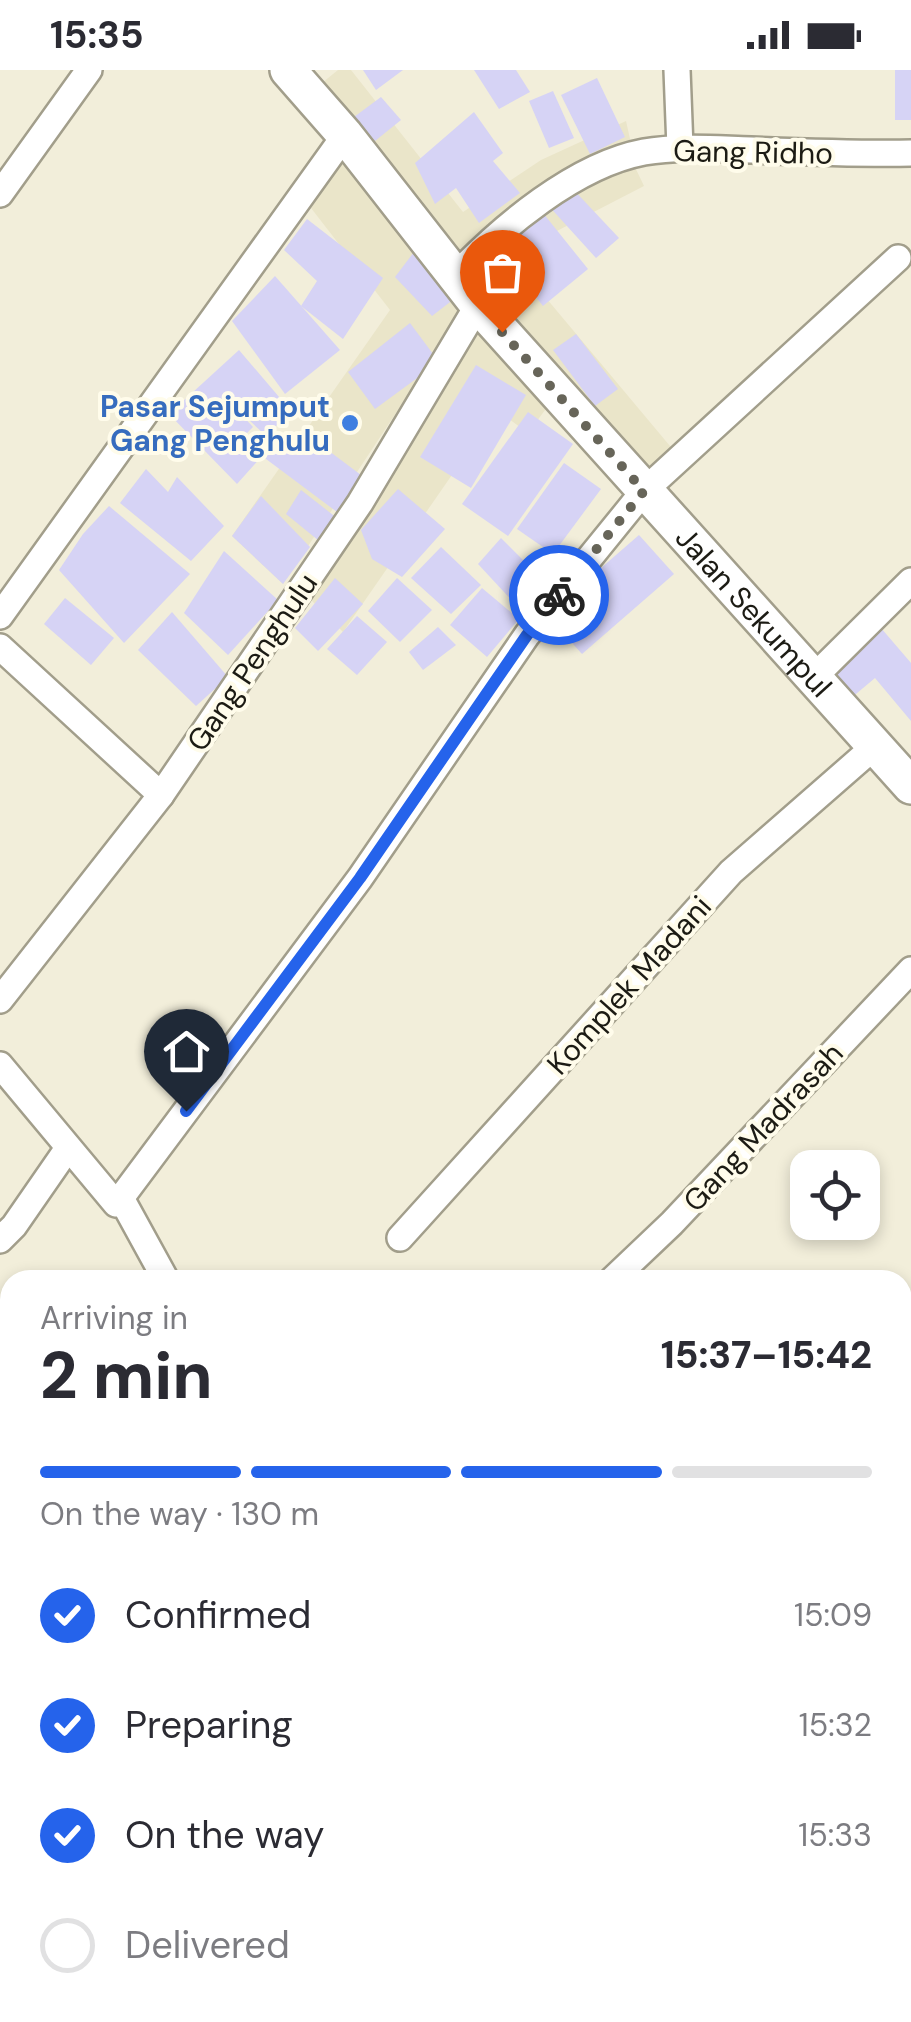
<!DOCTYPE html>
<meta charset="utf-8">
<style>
:root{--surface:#fff;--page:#f2f2f3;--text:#2b2b33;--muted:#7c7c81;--line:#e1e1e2;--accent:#2563eb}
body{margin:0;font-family:"DM Sans",sans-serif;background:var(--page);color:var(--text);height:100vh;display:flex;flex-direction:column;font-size:38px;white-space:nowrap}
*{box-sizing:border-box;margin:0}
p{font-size:32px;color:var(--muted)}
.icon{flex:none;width:55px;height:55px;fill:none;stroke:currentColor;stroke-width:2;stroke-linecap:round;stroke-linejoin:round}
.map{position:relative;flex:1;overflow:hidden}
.details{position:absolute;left:0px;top:1200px;width:912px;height:752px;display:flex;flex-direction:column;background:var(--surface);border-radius:30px 30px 0 0;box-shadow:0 5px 15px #0003}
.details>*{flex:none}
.fabs{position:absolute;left:790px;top:1080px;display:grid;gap:20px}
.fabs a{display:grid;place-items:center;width:90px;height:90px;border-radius:20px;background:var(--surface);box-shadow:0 5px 15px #0003;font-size:50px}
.pin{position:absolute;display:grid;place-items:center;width:85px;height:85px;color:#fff;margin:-102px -42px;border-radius:50% 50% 50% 0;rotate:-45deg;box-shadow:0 0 10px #0007}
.pin .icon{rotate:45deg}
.courier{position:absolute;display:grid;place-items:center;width:100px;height:100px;margin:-50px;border:8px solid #2563eb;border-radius:50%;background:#fff;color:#222;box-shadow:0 2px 12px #0007}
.headline em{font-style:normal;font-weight:800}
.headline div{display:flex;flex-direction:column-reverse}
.headline{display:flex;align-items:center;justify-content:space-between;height:170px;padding:0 40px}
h1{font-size:65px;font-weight:800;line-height:75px}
.bar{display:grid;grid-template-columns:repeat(4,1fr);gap:15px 10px;align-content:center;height:120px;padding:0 40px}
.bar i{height:12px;border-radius:8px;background:var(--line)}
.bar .on{background:var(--accent)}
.bar p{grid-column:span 4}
ol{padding:0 40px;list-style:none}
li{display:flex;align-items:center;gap:30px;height:110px}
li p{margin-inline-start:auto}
li .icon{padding:10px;border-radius:50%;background:var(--accent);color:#fff;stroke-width:4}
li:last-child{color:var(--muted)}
li i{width:55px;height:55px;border:5px solid var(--line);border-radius:50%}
.status{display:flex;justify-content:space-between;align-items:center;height:70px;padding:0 50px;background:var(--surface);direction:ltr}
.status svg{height:28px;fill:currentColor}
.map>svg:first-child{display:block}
.built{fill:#eae5c9}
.building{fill:#d6d3f5}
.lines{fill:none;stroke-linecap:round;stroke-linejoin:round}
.minor-casing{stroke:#a29e8b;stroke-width:30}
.secondary-casing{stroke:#a29e8b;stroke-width:40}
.minor{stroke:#fff;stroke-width:25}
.secondary{stroke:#fff;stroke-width:35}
.done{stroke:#676559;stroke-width:10;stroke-dasharray:0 18}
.route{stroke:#2563eb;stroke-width:12}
.shop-dot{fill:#3f7fe0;stroke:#fffceb;stroke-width:4}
.labels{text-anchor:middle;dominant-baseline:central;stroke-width:8;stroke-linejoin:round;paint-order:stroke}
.street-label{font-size:30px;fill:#1c1b14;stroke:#fffceb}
.shop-label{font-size:30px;font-weight:bold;fill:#366cbe;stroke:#fffceb;text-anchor:end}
</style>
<div class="status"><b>15:35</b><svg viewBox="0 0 49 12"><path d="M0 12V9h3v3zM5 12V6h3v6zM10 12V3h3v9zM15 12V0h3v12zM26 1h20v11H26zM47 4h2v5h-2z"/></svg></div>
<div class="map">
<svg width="911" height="1952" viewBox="0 0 911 1952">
<rect width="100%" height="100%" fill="#f2eeda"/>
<g class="built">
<path d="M338 0H351L463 142 541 90 626 51 632 78 455 193 317 17Z"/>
<path d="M345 83 466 237 283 514 232 466 390 240 311 138Z"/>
<path d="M633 93 644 116 553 163 531 210 675 382 645 406 466 205 547 134Z"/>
<path d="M480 252 551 332 528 363 497 340 343 562 310 529Z"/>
</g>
<g class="building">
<path d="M363 0H403L376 20Z"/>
<path d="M474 0H516L530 22 499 39Z"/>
<rect x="895" y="0" width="16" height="50"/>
<path d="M597 8 625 67 590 84 561 25Z"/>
<path d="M553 21 574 68 549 78 529 31Z"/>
<path d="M381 27 401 50 375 71 354 47Z"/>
<path d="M474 42 503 83 493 91 520 123 479 153 456 118 435 134 415 93Z"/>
<path d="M571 117 619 168 596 188 547 134Z"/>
<path d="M539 138 588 199 543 236 493 174Z"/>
<path d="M307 149 383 208 343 269 301 236 317 211 284 180Z"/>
<path d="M414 182 454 229 432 246 395 207Z"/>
<path d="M275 206 340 280 285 324 232 251Z"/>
<path d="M410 253 439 292 375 339 348 302Z"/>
<path d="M576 264 618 319 595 336 553 280Z"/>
<path d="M239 280 291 341 266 366 228 330 253 357 243 367 262 386 276 365 293 379 305 363 369 411 345 448 262 386 237 414 169 344Z"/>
<path d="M476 295 526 325 471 418 420 387Z"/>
<path d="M528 342 573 374 508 466 462 434Z"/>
<path d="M564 393 601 419 553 484 517 459Z"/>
<path d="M146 399 168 422 177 407 224 456 191 491 120 433Z"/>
<path d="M398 419 445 459 402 507 372 489 361 460Z"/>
<path d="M301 420 342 452 324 475 286 444Z"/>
<path d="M261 426 310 477 283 514 232 466Z"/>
<path d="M109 436 190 504 124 573 59 500 83 464Z"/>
<path d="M639 465 674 504 582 584 547 545Z"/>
<path d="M501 468 540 507 517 536 478 494Z"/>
<path d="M441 477 481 515 451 544 411 508Z"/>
<path d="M224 481 278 530 228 585 184 543Z"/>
<path d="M335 508 363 534 318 581 295 558Z"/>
<path d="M397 508 432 540 400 572 368 541Z"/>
<path d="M482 518 519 549 487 587 450 555Z"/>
<path d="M65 528 114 568 91 595 44 554Z"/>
<path d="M172 542 228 607 196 636 138 580Z"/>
<path d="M357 546 387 572 357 605 327 579Z"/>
<path d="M438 557 456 575 423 600 409 582Z"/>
<path d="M881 558 911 593V651L875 608 850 629 828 602Z"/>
</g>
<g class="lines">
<defs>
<g id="minor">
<path d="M677 0 680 78"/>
<path d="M0 124 89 0"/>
<path d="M455 206C502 157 575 95 644 82 679 76 715 79 751 80 804 82 858 84 911 83"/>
<path d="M0 546 345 65"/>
<path d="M0 577 161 725"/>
<path d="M812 609 911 511"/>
<path d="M0 930 161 725 360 433 478 235"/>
<path d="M0 995 116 1134 121 1128 166 1210"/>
<path d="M121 1128 360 808 527 565 644 421 898 188"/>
<path d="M400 1168 731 802 874 677"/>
<path d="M0 1170 14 1156 68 1078"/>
<path d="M612 1210 672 1153 911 900"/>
<path d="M902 1392 911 1385"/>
<path d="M902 1618 911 1610"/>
<path d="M0 1625 10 1615"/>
<path d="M0 1836 10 1826"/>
<path d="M902 1881 911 1871"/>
<path d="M755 1942 764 1952"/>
<path d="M325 1952 337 1942"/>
<path d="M841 1952 849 1942"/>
</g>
<g id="secondary">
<path id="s1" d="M288 0 345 65 478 235 911 716"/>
</g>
</defs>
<use href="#minor" class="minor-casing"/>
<use href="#secondary" class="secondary-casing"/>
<use href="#minor" class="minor"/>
<use href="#secondary" class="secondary"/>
</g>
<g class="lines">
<path class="done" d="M502 262 644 421 559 525"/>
<path class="route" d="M186 1041 360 808 527 565 559 525"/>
</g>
<circle class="shop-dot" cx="350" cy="353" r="10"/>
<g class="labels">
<g class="street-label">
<text transform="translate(753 82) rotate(1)">Gang Ridho</text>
<text stroke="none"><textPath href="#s1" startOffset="715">Jalan Sekumpul</textPath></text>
<text transform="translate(252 592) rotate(-56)">Gang Penghulu</text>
<text transform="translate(629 915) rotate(-48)">Komplek Madani</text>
<text transform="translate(763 1057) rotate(-47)">Gang Madrasah</text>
</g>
<g class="shop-label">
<text x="330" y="336">Pasar Sejumput<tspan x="330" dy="34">Gang Penghulu</tspan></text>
</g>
</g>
</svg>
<div class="fabs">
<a><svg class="icon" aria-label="locate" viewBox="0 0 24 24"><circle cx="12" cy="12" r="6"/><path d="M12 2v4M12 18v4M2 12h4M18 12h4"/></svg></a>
</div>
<div class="pin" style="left:502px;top:262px;background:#ea580c"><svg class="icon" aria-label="bag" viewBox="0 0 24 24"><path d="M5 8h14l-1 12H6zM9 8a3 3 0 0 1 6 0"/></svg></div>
<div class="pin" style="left:186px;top:1041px;background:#1f2937"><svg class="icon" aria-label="home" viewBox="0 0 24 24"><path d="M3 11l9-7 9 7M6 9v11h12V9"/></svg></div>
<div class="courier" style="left:559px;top:525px"><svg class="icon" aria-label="bike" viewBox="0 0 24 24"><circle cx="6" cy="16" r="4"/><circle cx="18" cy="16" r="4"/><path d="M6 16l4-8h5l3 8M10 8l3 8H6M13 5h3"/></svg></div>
<section class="details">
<div class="headline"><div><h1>2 min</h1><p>Arriving in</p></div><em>15:37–15:42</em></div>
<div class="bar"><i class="on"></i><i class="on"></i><i class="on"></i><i></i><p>On the way · 130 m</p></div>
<ol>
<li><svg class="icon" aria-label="check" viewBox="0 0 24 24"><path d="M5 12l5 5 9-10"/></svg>Confirmed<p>15:09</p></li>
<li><svg class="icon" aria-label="check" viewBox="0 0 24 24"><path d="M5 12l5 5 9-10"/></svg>Preparing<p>15:32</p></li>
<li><svg class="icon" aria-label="check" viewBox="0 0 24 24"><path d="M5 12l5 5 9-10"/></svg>On the way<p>15:33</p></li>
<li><i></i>Delivered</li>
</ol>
</section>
</div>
